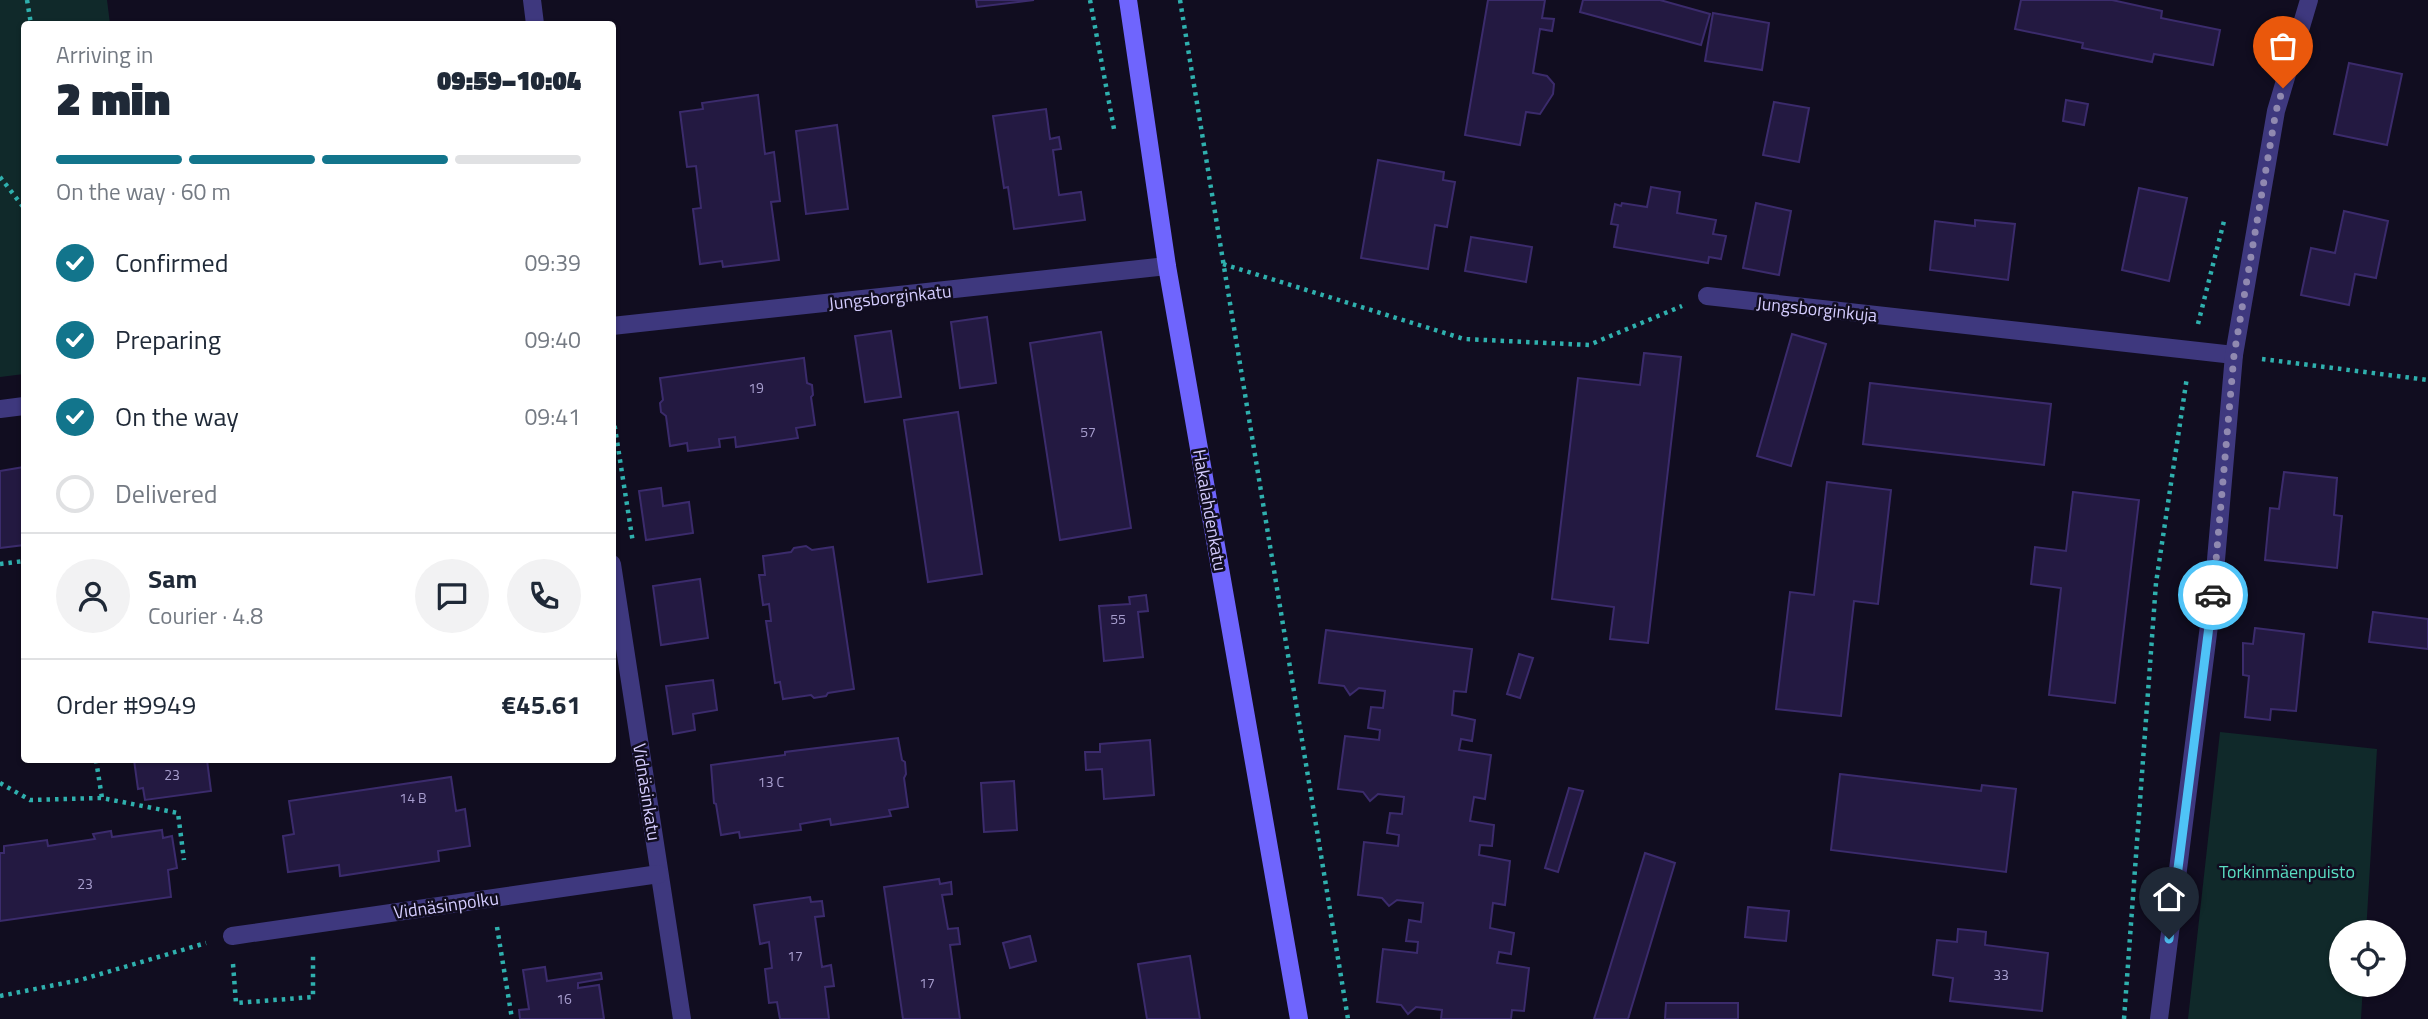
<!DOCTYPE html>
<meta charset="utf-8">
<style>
:root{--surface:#fff;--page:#f2f2f3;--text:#1f2937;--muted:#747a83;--line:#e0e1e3;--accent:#12758c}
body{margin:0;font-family:"Titillium Web",sans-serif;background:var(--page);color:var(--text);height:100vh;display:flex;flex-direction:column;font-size:26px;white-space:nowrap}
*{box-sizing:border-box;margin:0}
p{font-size:23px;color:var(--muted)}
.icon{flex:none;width:38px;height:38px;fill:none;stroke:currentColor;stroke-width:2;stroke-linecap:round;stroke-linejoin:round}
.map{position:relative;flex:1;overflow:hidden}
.drawer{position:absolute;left:21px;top:21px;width:595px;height:742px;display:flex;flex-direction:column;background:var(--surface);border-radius:7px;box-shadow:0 2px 5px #0004}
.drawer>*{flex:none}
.tools{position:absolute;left:2329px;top:920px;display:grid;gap:14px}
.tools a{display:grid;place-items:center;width:77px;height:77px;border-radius:50%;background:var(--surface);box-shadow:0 2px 5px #0004;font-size:35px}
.pin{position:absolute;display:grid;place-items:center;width:60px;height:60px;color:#fff;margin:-72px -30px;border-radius:50% 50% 50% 0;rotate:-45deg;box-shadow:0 0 7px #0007}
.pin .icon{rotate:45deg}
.courier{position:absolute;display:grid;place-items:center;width:70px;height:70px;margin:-35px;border:5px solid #4fc3f7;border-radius:50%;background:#fff;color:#222;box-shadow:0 2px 9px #0007}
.overview em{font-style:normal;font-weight:800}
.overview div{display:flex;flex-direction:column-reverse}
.overview{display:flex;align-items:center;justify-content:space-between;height:119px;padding:0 35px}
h1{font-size:46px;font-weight:800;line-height:52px}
.bar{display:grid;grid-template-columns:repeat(4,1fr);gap:10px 7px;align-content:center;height:84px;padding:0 35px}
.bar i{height:9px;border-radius:5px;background:var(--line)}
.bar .current{background:var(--accent)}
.bar p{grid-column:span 4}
.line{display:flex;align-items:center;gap:18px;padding:0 35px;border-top:2px solid var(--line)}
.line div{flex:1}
.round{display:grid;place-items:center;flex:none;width:74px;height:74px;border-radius:37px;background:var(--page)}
ol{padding:0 35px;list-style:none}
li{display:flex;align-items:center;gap:21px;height:77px}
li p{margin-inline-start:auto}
li .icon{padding:7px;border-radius:50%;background:var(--accent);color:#fff;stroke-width:4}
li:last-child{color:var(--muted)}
li i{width:38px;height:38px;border:4px solid var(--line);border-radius:50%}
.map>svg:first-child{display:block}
.green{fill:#10292a}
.building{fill:#231941;stroke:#3b2b6c;stroke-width:2}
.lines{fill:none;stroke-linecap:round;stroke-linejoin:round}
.path{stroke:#2fb0ae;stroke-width:4.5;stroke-dasharray:3.5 5;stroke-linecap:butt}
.street{stroke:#3e387e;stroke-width:18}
.secondary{stroke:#6f65fd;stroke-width:18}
.done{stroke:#9089b0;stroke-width:7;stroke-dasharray:0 12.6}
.route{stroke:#4fc3f7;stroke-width:9}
.labels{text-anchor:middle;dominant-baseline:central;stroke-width:5;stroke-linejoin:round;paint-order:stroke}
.number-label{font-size:14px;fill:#a89fcf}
.street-label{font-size:18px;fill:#d4ccfe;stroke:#110d20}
.park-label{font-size:18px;fill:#5addc2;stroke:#110d20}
</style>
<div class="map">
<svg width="2428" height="1019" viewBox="0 0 2428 1019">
<rect width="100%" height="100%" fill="#110d20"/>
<g class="green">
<path d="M0 0H107L110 24H24V374L0 377Z"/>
<path d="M2220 732 2377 749 2366 933H2342V985H2363L2361 1019H2188Z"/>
</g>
<g class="building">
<path d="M976 0H1034L977 7Z"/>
<path d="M1488 0H1545L1542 18 1554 19 1552 31 1540 29 1533 73 1547 76 1554 84 1553 94 1540 114 1526 112 1520 145 1465 135Z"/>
<path d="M1583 0H1660L1710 14 1701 45 1580 12Z"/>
<path d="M2021 0H2112L2162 11 2161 18 2220 30 2213 65 2154 54 2152 62 2082 48 2083 43 2015 29Z"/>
<path d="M1713 13 1769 23 1762 70 1705 61Z"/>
<path d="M2349 63 2402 74 2387 145 2334 134Z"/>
<path d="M758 95 765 154 774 152 780 201 771 202 779 260 723 267 722 261 700 264 693 209 701 208 696 166 687 167 680 112 703 109 702 103Z"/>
<path d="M2066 100 2088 104 2084 125 2063 121Z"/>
<path d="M1774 102 1809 108 1799 162 1763 155Z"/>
<path d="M1046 109 1050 139 1059 137 1061 149 1053 150 1059 195 1081 192 1085 220 1014 229 1008 187 1004 188 993 116Z"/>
<path d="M837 125 848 209 806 214 796 131Z"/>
<path d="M1378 160 1444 172 1443 180 1455 182 1447 227 1435 225 1428 269 1361 258Z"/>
<path d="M1651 187 1680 192 1677 213 1716 220 1713 234 1726 236 1721 259 1709 257 1708 263 1614 247 1618 225 1611 224 1615 204 1621 206 1622 203 1647 207Z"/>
<path d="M2139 188 2187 198 2169 281 2122 270Z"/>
<path d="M1756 203 1791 211 1779 275 1743 268Z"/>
<path d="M2344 211 2388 221 2376 278 2355 274 2349 305 2301 295 2311 248 2335 253Z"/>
<path d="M1975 220 2015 224 2008 280 1930 270 1935 221 1975 226Z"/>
<path d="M1471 237 1532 247 1526 282 1465 271Z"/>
<path d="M987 317 996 383 960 388 951 322Z"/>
<path d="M891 331 901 397 865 402 855 336Z"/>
<path d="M1101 332 1131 528 1060 540 1030 343Z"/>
<path d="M1792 334 1826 344 1791 466 1757 456Z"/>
<path d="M1644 353 1681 357 1648 643 1610 639 1614 607 1552 599 1578 378 1640 385Z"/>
<path d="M804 358 807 383 812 385 813 395 811 397 815 425 796 428 798 438 736 447 735 437 719 439 720 447 688 451 687 443 670 446 666 416 661 412 660 403 663 400 660 378Z"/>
<path d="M1870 383 2051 404 2044 465 1863 444Z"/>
<path d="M958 412 982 574 928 582 904 420Z"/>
<path d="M24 467V545L0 548V471Z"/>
<path d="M2284 472 2337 478 2334 515 2342 516 2337 568 2265 560 2270 508 2279 509Z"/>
<path d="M1827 482 1891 490 1878 604 1854 601 1841 716 1776 709 1790 592 1814 595Z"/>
<path d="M661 488 663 506 689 502 693 533 646 540 639 491Z"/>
<path d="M2073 492 2139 500 2115 703 2049 695 2061 588 2031 584 2035 547 2066 551Z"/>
<path d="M806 546 812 550 833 547 854 689 828 693 826 696 814 698 811 695 783 699 780 682 775 683 766 621H771L769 604 763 605 759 575H765L763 556 791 552 794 548Z"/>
<path d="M700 579 708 638 661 645 653 586Z"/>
<path d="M1146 595 1148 611 1138 612 1143 657 1104 661 1099 606 1130 604 1129 597Z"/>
<path d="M2373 612 2428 619V649L2369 642Z"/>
<path d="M2255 628 2304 634 2296 711 2271 709 2270 720 2245 717 2249 676 2243 675V643L2253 644Z"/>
<path d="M1326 630 1472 649 1466 692 1454 691 1452 715 1475 720 1472 741 1461 739 1459 750 1491 755 1485 799 1474 797 1470 821 1494 825 1492 846 1480 845 1479 855 1510 861 1505 905 1493 903 1490 928 1514 933 1511 954 1499 952 1497 963 1529 968 1524 1011 1512 1010 1511 1019H1441L1442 1010 1416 1007 1408 1014 1401 1005 1377 1002 1383 949 1417 953 1418 942 1406 941 1409 920 1421 922 1423 903 1397 900 1389 906 1382 898 1358 895 1364 842 1398 846 1399 835 1387 833 1390 813 1402 814 1404 797 1378 794 1370 801 1363 792 1338 789 1345 736 1379 740 1380 730 1368 728 1371 707 1383 708 1385 691 1359 688 1350 695 1344 686 1319 683Z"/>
<path d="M1519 654 1533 658 1520 698 1507 694Z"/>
<path d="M713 680 717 710 693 714 695 730 673 734 666 686Z"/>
<path d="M898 738 902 760 905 762 906 774 904 778 908 807 889 810 891 816 831 825 830 819 800 824 801 830 740 838 739 832 721 835 716 804 714 803 711 765 785 755V752Z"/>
<path d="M1150 740 1154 795 1104 799 1102 769 1086 770 1085 752H1100V744Z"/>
<path d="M134 760H207L211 791 145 800 143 788 138 789Z"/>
<path d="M1840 774 1981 791 1982 785 2016 789 2006 872 1831 850Z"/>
<path d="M451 777 456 811 465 809 470 846 438 851 439 861 340 876 339 865 288 872 283 836 294 834 289 801Z"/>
<path d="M1014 781 1017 830 984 832 981 783Z"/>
<path d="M1569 788 1583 791 1558 872 1545 868Z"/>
<path d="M162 830 163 838 172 836 177 868 168 870 171 897 0 921V853H4V846L47 840 48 846 95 839 93 834 111 831 112 837Z"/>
<path d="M1645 853 1675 863 1628 1019H1594Z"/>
<path d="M939 879 940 884 951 882 952 894 942 895 948 929 958 928 960 944 950 945 960 1019H903L884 887Z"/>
<path d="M810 897 811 902 822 901 824 916 815 917 822 967 831 965 834 986 825 987 829 1019H780L777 1002 769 1003 765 969 772 968 769 942 760 944 754 905Z"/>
<path d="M1748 907 1789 911 1786 941 1745 937Z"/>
<path d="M1958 929 1986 932 1985 945 2048 953 2042 1011 1950 1001 1953 978 1933 975 1937 940 1957 942Z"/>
<path d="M1030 936 1036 961 1010 968 1003 943Z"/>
<path d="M1190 956 1200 1019H1147L1138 964Z"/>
<path d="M545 967 547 981 601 973 602 979 578 983V988L599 985 604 1019H520L519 1010 529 1009 523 970Z"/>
<path d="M1666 1003H1738V1019H1665Z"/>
</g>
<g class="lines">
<g class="path">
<path d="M27 0 31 24"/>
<path d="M1090 0 1114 129"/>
<path d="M1180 0 1348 1019"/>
<path d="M0 177 24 208"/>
<path d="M1223 264 1464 339 1589 345 1682 306"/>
<path d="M2198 324 2225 217"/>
<path d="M2262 359 2428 380"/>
<path d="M612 409 633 543"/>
<path d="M0 564 24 561"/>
<path d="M96 760 102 798 178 813 184 860"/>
<path d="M0 783 30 800 102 798"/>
<path d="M497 927 512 1019"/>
<path d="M233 964 236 1003 313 997V952"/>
<path d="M0 996 80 980 206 943"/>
<path d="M2124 1019 2156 583 2187 377"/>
</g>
<g class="street">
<path d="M532 0 535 24"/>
<path d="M1707 296 2234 355"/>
<path d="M612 326 1167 266"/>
<path d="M0 409 24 406"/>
<path d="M612 564 682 1019"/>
<path d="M232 936 659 874"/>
<path d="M2159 1019 2213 594 2234 355 2276 111 2309 0"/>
</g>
<path class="secondary" d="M1128 0 1167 266 1299 1019"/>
</g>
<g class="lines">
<path class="done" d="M2213 595 2234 355 2276 111 2283 88"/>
<path class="route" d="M2169 939 2213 595"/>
</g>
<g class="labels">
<g class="number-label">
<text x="756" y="387">19</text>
<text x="1088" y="431">57</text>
<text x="1118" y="618">55</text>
<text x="172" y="774">23</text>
<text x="771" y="781">13 C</text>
<text x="413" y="797">14 B</text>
<text x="85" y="883">23</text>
<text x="795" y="955">17</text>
<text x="2001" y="974">33</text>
<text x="927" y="982">17</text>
<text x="564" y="998">16</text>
</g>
<g class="street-label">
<text transform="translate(890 297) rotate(-6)">Jungsborginkatu</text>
<text transform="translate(1817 309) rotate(6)">Jungsborginkuja</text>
<text transform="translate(1210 510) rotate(80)">Hakalahdenkatu</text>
<text transform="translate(647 792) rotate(81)">Vidnäsinkatu</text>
<text transform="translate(446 905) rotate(-8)">Vidnäsinpolku</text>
</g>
<g class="park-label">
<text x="2287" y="871">Torkinmäenpuisto</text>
</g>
</g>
</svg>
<div class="tools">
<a><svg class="icon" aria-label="locate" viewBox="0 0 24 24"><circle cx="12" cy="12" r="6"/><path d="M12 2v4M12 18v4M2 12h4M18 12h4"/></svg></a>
</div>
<div class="pin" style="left:2283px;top:88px;background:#ea580c"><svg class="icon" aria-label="bag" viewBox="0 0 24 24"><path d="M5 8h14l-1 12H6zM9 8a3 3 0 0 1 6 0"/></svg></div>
<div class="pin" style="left:2169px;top:939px;background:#1f2937"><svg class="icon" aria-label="home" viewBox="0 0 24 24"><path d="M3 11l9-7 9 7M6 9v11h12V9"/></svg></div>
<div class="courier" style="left:2213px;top:595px"><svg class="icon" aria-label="car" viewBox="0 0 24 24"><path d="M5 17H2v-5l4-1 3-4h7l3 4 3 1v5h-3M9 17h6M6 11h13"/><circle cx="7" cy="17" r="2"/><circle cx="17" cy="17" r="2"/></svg></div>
<section class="drawer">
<div class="overview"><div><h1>2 min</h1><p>Arriving in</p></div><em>09:59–10:04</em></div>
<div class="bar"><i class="current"></i><i class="current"></i><i class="current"></i><i></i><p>On the way · 60 m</p></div>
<ol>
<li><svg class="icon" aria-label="check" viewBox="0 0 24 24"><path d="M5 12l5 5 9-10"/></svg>Confirmed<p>09:39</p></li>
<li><svg class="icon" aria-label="check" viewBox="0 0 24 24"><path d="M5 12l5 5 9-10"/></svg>Preparing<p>09:40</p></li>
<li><svg class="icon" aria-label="check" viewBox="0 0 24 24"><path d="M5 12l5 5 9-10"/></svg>On the way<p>09:41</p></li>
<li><i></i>Delivered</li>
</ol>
<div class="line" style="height:126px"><a class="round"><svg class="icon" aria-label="person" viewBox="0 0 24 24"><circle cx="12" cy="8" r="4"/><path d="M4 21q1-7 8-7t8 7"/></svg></a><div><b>Sam</b><p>Courier · 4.8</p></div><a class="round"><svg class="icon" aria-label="chat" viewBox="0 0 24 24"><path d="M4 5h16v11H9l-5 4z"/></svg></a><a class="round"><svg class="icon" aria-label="phone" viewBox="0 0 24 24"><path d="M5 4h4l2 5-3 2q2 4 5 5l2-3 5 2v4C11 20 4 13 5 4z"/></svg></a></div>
<div class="line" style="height:91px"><div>Order #9949</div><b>€45.61</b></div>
</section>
</div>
